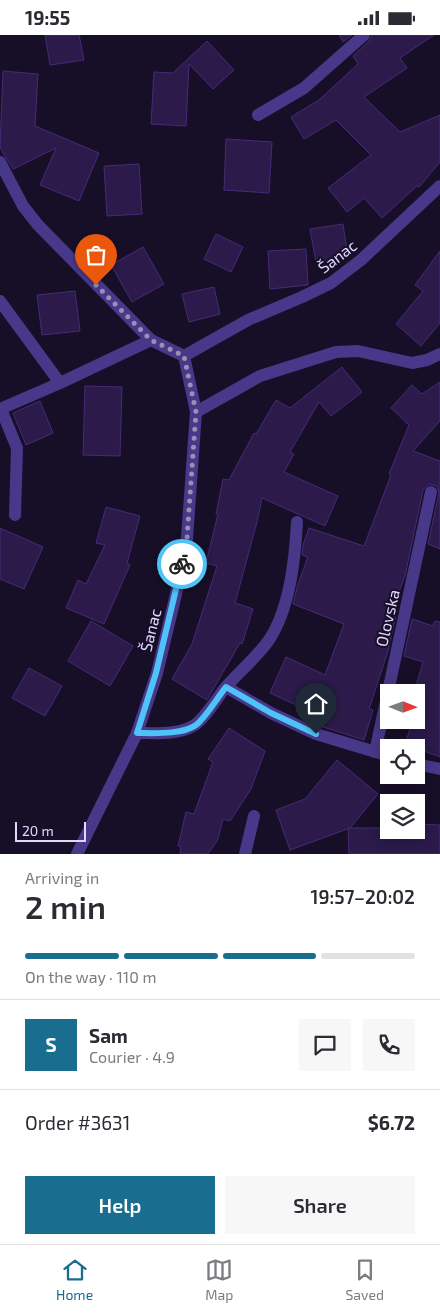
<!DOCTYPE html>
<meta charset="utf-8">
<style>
:root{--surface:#fff;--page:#f7f7f7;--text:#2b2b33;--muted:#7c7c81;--line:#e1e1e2;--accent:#196d8f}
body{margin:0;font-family:"Exo 2",sans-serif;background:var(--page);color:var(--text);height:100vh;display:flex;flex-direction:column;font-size:19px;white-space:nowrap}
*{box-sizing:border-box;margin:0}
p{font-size:16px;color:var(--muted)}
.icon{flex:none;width:28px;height:28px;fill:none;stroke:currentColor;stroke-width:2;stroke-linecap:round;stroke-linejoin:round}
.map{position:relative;height:819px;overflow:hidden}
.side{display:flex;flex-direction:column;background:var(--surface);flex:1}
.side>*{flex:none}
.needle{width:32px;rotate:91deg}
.controls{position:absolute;left:380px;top:649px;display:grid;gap:10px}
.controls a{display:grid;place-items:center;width:45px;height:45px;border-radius:0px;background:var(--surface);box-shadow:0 2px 12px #0003;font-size:25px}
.scale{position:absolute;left:15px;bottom:12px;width:71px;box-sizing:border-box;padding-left:5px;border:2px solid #e1d6ff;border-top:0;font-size:14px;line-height:18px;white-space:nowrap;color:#e1d6ff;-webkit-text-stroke:4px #170f28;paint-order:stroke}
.pin{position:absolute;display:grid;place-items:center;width:42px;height:42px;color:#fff;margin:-51px -21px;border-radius:50% 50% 50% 0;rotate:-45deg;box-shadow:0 0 5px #0007}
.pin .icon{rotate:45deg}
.courier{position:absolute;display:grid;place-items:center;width:50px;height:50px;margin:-25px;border:4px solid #4fc3f7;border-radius:50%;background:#fff;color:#222;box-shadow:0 1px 6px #0007}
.headline em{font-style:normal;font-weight:600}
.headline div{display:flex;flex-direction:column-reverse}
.headline{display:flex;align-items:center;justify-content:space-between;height:85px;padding:0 25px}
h1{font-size:32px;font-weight:600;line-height:38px}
.bar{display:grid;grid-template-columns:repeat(4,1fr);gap:8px 5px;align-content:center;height:60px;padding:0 25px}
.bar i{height:6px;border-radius:4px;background:var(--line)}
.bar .selected{background:var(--accent)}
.bar p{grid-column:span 4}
.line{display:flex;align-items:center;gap:12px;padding:0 25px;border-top:1px solid var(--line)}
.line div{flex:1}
.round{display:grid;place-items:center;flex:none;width:52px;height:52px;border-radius:0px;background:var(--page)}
.action{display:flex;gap:10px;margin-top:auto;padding:10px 25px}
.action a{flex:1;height:58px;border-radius:0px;background:var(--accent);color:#fff;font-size:20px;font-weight:600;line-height:58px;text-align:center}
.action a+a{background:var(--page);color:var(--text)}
.status{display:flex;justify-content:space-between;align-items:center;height:35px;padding:0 25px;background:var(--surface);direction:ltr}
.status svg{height:14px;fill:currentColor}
.tab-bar{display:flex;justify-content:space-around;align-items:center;height:70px;border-top:1px solid var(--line);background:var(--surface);font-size:14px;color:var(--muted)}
.tab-bar a{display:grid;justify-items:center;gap:2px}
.tab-bar .selected{color:var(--accent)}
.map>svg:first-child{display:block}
.building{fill:#2b1a4a;stroke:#462b77}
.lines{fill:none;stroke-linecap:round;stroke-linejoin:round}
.service{stroke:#483889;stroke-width:12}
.minor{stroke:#483889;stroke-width:12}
.done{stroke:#9a90b4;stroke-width:5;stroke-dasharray:0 9}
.route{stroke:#4fc3f7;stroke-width:6}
.labels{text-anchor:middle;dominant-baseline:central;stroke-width:4;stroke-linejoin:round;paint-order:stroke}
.street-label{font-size:16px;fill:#e1d6ff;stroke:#170f28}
</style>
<div class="status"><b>19:55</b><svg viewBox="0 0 49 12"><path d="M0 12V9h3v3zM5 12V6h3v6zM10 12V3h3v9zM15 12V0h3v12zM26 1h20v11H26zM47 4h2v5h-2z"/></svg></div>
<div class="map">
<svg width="440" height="819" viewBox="0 0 440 819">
<rect width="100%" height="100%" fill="#170f28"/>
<g class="building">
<path d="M45 0H79L84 25 50 30Z"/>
<path d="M339 0H352L343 7Z"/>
<path d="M372 0H434L400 23 407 33 364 62 400 97 440 80V127L419 152 417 151 382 183 364 163 347 177 328 153 371 120 336 85 304 104 291 82 319 65 358 29 353 21 369 6Z"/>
<path d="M207 6 234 35 213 54 189 29 186 91 151 89 154 37 173 38Z"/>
<path d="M3 36 38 39 35 91 99 118 79 166 40 150 56 113 13 134 4 120 0 112Z"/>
<path d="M226 104 272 107 269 158 224 155Z"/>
<path d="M139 129 142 179 107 181 104 131Z"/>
<path d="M343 189 348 222 316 227 310 194Z"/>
<path d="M216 199 243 212 231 237 204 224Z"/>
<path d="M143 212 164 249 132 267 111 230Z"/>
<path d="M306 214 308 250 270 254 268 216Z"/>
<path d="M440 216V288L421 311 396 289 423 256 415 250Z"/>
<path d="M214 252 220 279 189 287 182 259Z"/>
<path d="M75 256 80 296 42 300 37 260Z"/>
<path d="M342 332 362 357 331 381 319 367 290 417 294 419 284 437 338 461 325 491 262 463 257 487 235 568 253 574 242 609 240 608 207 665 172 644 192 609 217 531 206 528 218 479H216L223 444 229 445 254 398 256 399 276 365 290 373Z"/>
<path d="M440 347V386L413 416 440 426V514L428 509 439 458 437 451 429 449 423 455 405 541 391 578 396 580 388 616 369 674 373 675 364 705 317 690 320 681 270 658 286 622 325 640 344 589 293 569 298 549 308 522 302 520 303 510 309 493 364 511 391 440 389 439 409 390 391 373 412 350 422 359Z"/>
<path d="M85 351 122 352 120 421 83 420Z"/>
<path d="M40 366 53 398 26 410 13 378Z"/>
<path d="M106 472 140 481 127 528 130 530 104 589 66 573 78 545 86 549 105 510 96 508Z"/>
<path d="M0 493 43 512 24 554 0 544Z"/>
<path d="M412 584 433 591 435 586 440 587V722L405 709 413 685H416V676L423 658H414L423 627 404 621Z"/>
<path d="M91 586 133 611 110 651 68 626Z"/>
<path d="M29 633 62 651 45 681 12 663Z"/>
<path d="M229 693 265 716 251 754 230 786 223 784 218 804 208 819H180L181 812 178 811 186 777 194 779 213 727 208 724Z"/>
<path d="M337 725 378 759 350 793 290 815 276 775 305 764Z"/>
<path d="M416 789 440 790V819H349L348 793H389V795H416Z"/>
</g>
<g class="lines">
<path class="service" d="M0 266 60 348"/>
<g class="minor">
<path d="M258 80 304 53 364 0"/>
<path d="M0 127 23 171 38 190 151 305 184 321 196 377 187 503 176 559 157 638 137 698 77 819"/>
<path d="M184 321 248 285 302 262 331 248 361 225 440 151"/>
<path d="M0 374 60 348 151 305"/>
<path d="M1 374 17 413 15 480"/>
<path d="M196 377 260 341 336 317 358 316 412 328 427 325 440 319"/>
<path d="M226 652 271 678 316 699 389 721"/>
<path d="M137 698C155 698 177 700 193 691 204 685 217 663 225 653 239 637 257 622 269 605 290 573 295 524 297 487"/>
<path d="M375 717 431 457"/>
<path d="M416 729 440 734"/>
<path d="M245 819 254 781"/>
</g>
</g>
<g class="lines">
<path class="done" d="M96 250 151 305 184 321 196 377 187 503 182 529"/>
<path class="route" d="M182 529 156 638 137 698C153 698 182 700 196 690 206 682 217 663 226 652L271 678 316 699"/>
</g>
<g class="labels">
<g class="street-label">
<text transform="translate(337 221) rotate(-37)">Šanac</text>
<text transform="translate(387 583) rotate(-77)">Olovska</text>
<text transform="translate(150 595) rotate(-76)">Šanac</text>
</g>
</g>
</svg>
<div class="controls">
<a><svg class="needle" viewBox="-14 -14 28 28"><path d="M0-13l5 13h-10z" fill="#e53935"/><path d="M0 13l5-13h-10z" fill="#7c7c81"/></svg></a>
<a><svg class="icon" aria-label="locate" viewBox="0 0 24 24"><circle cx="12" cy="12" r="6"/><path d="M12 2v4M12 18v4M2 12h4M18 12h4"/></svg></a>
<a><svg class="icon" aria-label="layers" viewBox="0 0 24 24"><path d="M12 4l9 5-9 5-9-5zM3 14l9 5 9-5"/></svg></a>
</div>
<div class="scale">20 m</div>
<div class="pin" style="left:96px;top:250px;background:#ea580c"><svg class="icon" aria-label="bag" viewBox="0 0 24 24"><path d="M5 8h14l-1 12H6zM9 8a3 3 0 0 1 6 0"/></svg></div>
<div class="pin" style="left:316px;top:699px;background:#1f2937"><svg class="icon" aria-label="home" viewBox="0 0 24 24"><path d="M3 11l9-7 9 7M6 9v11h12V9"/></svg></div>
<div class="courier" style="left:182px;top:529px"><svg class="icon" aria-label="bike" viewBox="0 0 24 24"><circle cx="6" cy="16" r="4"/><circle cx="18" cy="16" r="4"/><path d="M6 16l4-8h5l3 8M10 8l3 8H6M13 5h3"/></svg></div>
</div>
<section class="side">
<div class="headline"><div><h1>2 min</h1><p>Arriving in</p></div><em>19:57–20:02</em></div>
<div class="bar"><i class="selected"></i><i class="selected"></i><i class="selected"></i><i></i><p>On the way · 110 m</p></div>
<div class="line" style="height:90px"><b class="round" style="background:var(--accent);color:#fff">S</b><div><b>Sam</b><p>Courier · 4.9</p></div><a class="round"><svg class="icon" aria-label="chat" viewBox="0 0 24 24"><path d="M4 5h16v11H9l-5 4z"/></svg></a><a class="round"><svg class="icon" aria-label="phone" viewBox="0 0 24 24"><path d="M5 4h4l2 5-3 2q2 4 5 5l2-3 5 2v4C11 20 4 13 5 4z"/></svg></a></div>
<div class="line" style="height:65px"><div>Order #3631</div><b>$6.72</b></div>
<div class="action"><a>Help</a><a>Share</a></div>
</section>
<nav class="tab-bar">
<a class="selected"><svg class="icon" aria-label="home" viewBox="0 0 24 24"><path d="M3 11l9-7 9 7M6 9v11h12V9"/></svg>Home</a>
<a><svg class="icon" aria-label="map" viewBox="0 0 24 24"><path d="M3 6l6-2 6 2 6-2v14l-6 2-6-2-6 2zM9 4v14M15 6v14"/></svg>Map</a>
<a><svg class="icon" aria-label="saved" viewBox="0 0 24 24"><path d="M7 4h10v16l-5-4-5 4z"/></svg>Saved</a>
</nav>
